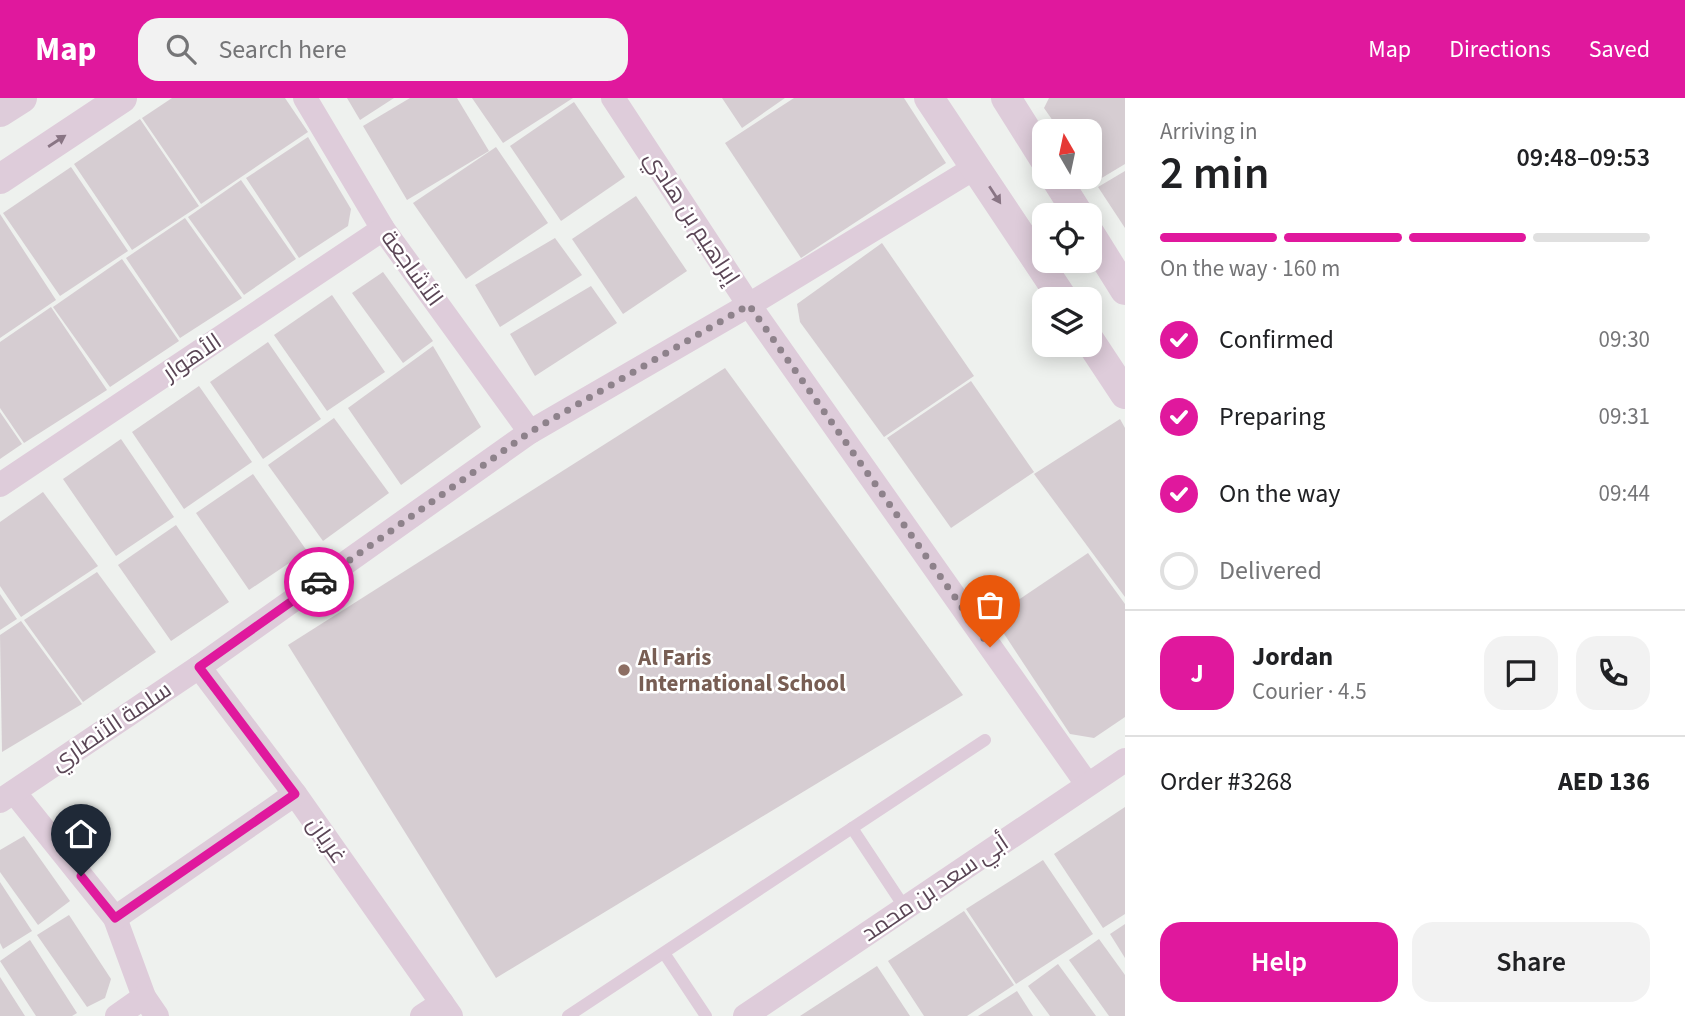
<!DOCTYPE html>
<meta charset="utf-8">
<style>
:root{--surface:#fff;--page:#f2f2f2;--text:#202124;--muted:#757577;--line:#e0e0e0;--accent:#e0189d}
body{margin:0;font-family:"Source Sans 3",Cairo,sans-serif;background:var(--page);color:var(--text);height:100vh;display:flex;flex-direction:column;font-size:26px;white-space:nowrap}
*{box-sizing:border-box;margin:0}
p{font-size:23px;color:var(--muted)}
.icon{flex:none;width:38px;height:38px;fill:none;stroke:currentColor;stroke-width:2;stroke-linecap:round;stroke-linejoin:round}
.map{position:relative;flex:1;overflow:hidden}
.side{display:flex;flex-direction:column;background:var(--surface);width:560px}
.side>*{flex:none}
.needle{width:46px;rotate:351deg}
.fabs{position:absolute;left:1032px;top:21px;display:grid;gap:14px}
.fabs a{display:grid;place-items:center;width:70px;height:70px;border-radius:14px;background:var(--surface);box-shadow:0 4px 18px #0003;font-size:35px}
.pin{position:absolute;display:grid;place-items:center;width:60px;height:60px;color:#fff;margin:-72px -30px;border-radius:50% 50% 50% 0;rotate:-45deg;box-shadow:0 0 7px #0007}
.pin .icon{rotate:45deg}
.courier{position:absolute;display:grid;place-items:center;width:70px;height:70px;margin:-35px;border:5px solid #e0189d;border-radius:50%;background:#fff;color:#222;box-shadow:0 2px 9px #0007}
.overview em{font-style:normal;font-weight:600}
.overview div{display:flex;flex-direction:column-reverse}
.overview{display:flex;align-items:center;justify-content:space-between;height:119px;padding:0 35px}
h1{font-size:46px;font-weight:600;line-height:52px}
.bar{display:grid;grid-template-columns:repeat(4,1fr);gap:10px 7px;align-content:center;height:84px;padding:0 35px}
.bar i{height:9px;border-radius:5px;background:var(--line)}
.bar .active{background:var(--accent)}
.bar p{grid-column:span 4}
.line{display:flex;align-items:center;gap:18px;padding:0 35px;border-top:2px solid var(--line)}
.line div{flex:1}
.round{display:grid;place-items:center;flex:none;width:74px;height:74px;border-radius:21px;background:var(--page)}
ol{padding:0 35px;list-style:none}
li{display:flex;align-items:center;gap:21px;height:77px}
li p{margin-inline-start:auto}
li .icon{padding:7px;border-radius:50%;background:var(--accent);color:#fff;stroke-width:4}
li:last-child{color:var(--muted)}
li i{width:38px;height:38px;border:4px solid var(--line);border-radius:50%}
.button{display:flex;gap:14px;margin-top:auto;padding:14px 35px}
.button a{flex:1;height:80px;border-radius:21px;background:var(--accent);color:#fff;font-size:28px;font-weight:600;line-height:80px;text-align:center}
.button a+a{background:var(--page);color:var(--text)}
header{display:flex;align-items:center;gap:42px;box-sizing:border-box;height:98px;padding:0 35px;background:var(--accent);color:#fff}
header strong{font-size:33px}
nav{display:flex;gap:38px;margin-inline-start:auto;font-size:24px}
.search{width:490px;height:63px;background:var(--page);display:flex;align-items:center;gap:18px;box-sizing:border-box;padding:0 24px;border-radius:21px;color:var(--muted);font-size:26px}
main{display:flex;flex:1;min-height:0}
.map>svg:first-child{display:block}
.building{fill:#d6cdd2}
.lines{fill:none;stroke-linecap:round;stroke-linejoin:round}
.service{stroke:#deccda;stroke-width:12}
.minor{stroke:#deccda;stroke-width:24}
.tertiary{stroke:#deccda;stroke-width:30}
.oneway{fill:#897584}
.done{stroke:#8e828b;stroke-width:7;stroke-dasharray:0 12.6}
.route{stroke:#e0189d;stroke-width:9}
.education-dot{fill:#8d6e63;stroke:#fff;stroke-width:2.5}
.labels{text-anchor:middle;dominant-baseline:central;stroke-width:5;stroke-linejoin:round;paint-order:stroke}
.street-label{font-size:23px;fill:#5b4656;stroke:#fff}
.education-label{font-size:23px;font-weight:bold;fill:#785e54;stroke:#fff;text-anchor:start}
</style>
<header>
<strong>Map</strong>
<div class="search"><svg class="icon" aria-label="search" viewBox="0 0 24 24"><circle cx="10" cy="10" r="6"/><path d="M15 15l6 6"/></svg>Search here</div>
<nav><a>Map</a><a>Directions</a><a>Saved</a></nav>
</header>
<main>
<div class="map">
<svg width="1125" height="918" viewBox="0 0 1125 918">
<rect width="100%" height="100%" fill="#eef1ee"/>
<g class="building">
<path d="M172 0H285L308 34 201 106 142 20Z"/>
<path d="M347 0H394L360 22Z"/>
<path d="M410 0H457L489 53 407 102 363 28Z"/>
<path d="M472 0H573L503 45Z"/>
<path d="M722 0H785L742 30Z"/>
<path d="M794 0H904L946 65 801 160 725 45Z"/>
<path d="M1049 0H1125V66L1095 84 1090 78V33H1060L1044 10Z"/>
<path d="M574 4 625 79 561 123 510 48Z"/>
<path d="M140 21 199 108 132 152 74 66Z"/>
<path d="M308 39 351 111 348 128 299 160 246 80Z"/>
<path d="M496 49 548 125 466 181 413 105Z"/>
<path d="M71 69 128 153 60 198 3 115Z"/>
<path d="M1125 73V130L1098 89Z"/>
<path d="M241 82 296 161 244 197 188 119Z"/>
<path d="M636 98 687 173 623 216 572 141Z"/>
<path d="M0 116 56 202 0 240Z"/>
<path d="M185 120 242 200 180 240 126 160Z"/>
<path d="M555 140 582 177 500 229 475 187Z"/>
<path d="M882 145 974 278 884 339 800 224 797 206Z"/>
<path d="M122 161 179 243 110 289 53 209Z"/>
<path d="M383 174 433 243 403 265 352 195Z"/>
<path d="M591 188 617 225 535 278 510 236Z"/>
<path d="M332 197 385 274 327 313 274 237Z"/>
<path d="M51 209 107 292 24 345 0 310V244Z"/>
<path d="M268 244 321 321 263 361 210 284Z"/>
<path d="M433 248 481 329 401 387 348 310Z"/>
<path d="M725 270 963 597 496 880 288 547Z"/>
<path d="M971 283 1034 374 951 430 887 340Z"/>
<path d="M199 288 252 364 184 411 132 334Z"/>
<path d="M0 314 22 346 0 361Z"/>
<path d="M334 320 389 395 323 443 268 367Z"/>
<path d="M1120 321 1125 330V499L1034 376Z"/>
<path d="M121 341 174 419 116 458 63 381Z"/>
<path d="M253 376 307 453 249 492 196 415Z"/>
<path d="M43 394 98 468 21 519 0 488V424Z"/>
<path d="M176 427 229 504 171 543 118 467Z"/>
<path d="M1088 455 1125 506V619L1094 640 1070 636 993 519Z"/>
<path d="M97 474 156 554 83 604 24 522Z"/>
<path d="M0 496 17 521 0 532Z"/>
<path d="M21 523 82 606 2 654 0 537Z"/>
<path d="M1125 709V816L1103 830 1054 756Z"/>
<path d="M24 738 70 803 38 827 0 774V752Z"/>
<path d="M1043 762 1093 836 1016 886 966 811Z"/>
<path d="M0 784 32 833 3 851 0 845Z"/>
<path d="M964 813 1014 887 967 918H924L888 863Z"/>
<path d="M69 817 111 881 105 900 87 909 37 837Z"/>
<path d="M1125 826V860L1110 836Z"/>
<path d="M1099 841 1125 877V918H1109L1069 862Z"/>
<path d="M30 842 77 915 72 918H36L0 863Z"/>
<path d="M1058 866 1096 918H1050L1028 888Z"/>
<path d="M877 868 910 918H800Z"/>
<path d="M0 879 25 918H0Z"/>
<path d="M1017 893 1033 918H978Z"/>
</g>
<g class="lines">
<g class="service">
<path d="M852 730 905 810"/>
<path d="M664 855 706 918"/>
<path d="M568 918 985 642"/>
</g>
<g class="minor">
<path d="M305 0 383 131 530 334"/>
<path d="M613 0 749 207 1087 686"/>
<path d="M0 387 383 131"/>
<path d="M199 569 295 696 451 918"/>
<path d="M14 694 115 820 144 899 157 918"/>
<path d="M0 703 199 569 530 334 749 207 976 69"/>
<path d="M115 820 295 696"/>
<path d="M117 918 144 899"/>
<path d="M422 918 442 905"/>
<path d="M745 918 1125 662"/>
</g>
<g class="tertiary">
<path d="M929 0 1063 201"/>
<path d="M1006 0 1045 62"/>
<path d="M0 14 22 0"/>
<path d="M1055 79 1079 117"/>
<path d="M0 81 122 0"/>
<path d="M1090 136 1125 192"/>
<path d="M1090 243 1125 296"/>
</g>
</g>
<defs><path id="oneway-solid" d="M-6-.8H1V-3.2L6.5 0L1 3.2V.8H-6Z" transform="scale(1.75)"/></defs>
<g class="oneway">
<use href="#oneway-solid" transform="translate(57 43) rotate(-33)"/>
<use href="#oneway-solid" transform="translate(995 97) rotate(57)"/>
</g>
<g class="lines">
<path class="done" d="M319 484 530 334 749 207 990 549"/>
<path class="route" d="M81 778 115 820 295 696 199 569 319 484"/>
</g>
<circle class="education-dot" cx="624" cy="572" r="7"/>
<g class="labels">
<g class="street-label">
<text transform="translate(692 120) rotate(57)">إبراهيم بن هادي</text>
<text transform="translate(412 170) rotate(54)">الأشاجعة</text>
<text transform="translate(192 259) rotate(-34)">الأهوار</text>
<text transform="translate(111 628) rotate(-34)">سلمة الأنصاري</text>
<text transform="translate(327 742) rotate(55)">غريان</text>
<text transform="translate(935 790) rotate(-34)">أبي سعد بن محمد</text>
</g>
<g class="education-label">
<text x="638" y="559">Al Faris<tspan x="638" dy="26">International School</tspan></text>
</g>
</g>
</svg>
<div class="fabs">
<a><svg class="needle" viewBox="-14 -14 28 28"><path d="M0-13l5 13h-10z" fill="#e53935"/><path d="M0 13l5-13h-10z" fill="#757577"/></svg></a>
<a><svg class="icon" aria-label="locate" viewBox="0 0 24 24"><circle cx="12" cy="12" r="6"/><path d="M12 2v4M12 18v4M2 12h4M18 12h4"/></svg></a>
<a><svg class="icon" aria-label="layers" viewBox="0 0 24 24"><path d="M12 4l9 5-9 5-9-5zM3 14l9 5 9-5"/></svg></a>
</div>
<div class="pin" style="left:990px;top:549px;background:#ea580c"><svg class="icon" aria-label="bag" viewBox="0 0 24 24"><path d="M5 8h14l-1 12H6zM9 8a3 3 0 0 1 6 0"/></svg></div>
<div class="pin" style="left:81px;top:778px;background:#1f2937"><svg class="icon" aria-label="home" viewBox="0 0 24 24"><path d="M3 11l9-7 9 7M6 9v11h12V9"/></svg></div>
<div class="courier" style="left:319px;top:484px"><svg class="icon" aria-label="car" viewBox="0 0 24 24"><path d="M5 17H2v-5l4-1 3-4h7l3 4 3 1v5h-3M9 17h6M6 11h13"/><circle cx="7" cy="17" r="2"/><circle cx="17" cy="17" r="2"/></svg></div>
</div>
<section class="side">
<div class="overview"><div><h1>2 min</h1><p>Arriving in</p></div><em>09:48–09:53</em></div>
<div class="bar"><i class="active"></i><i class="active"></i><i class="active"></i><i></i><p>On the way · 160 m</p></div>
<ol>
<li><svg class="icon" aria-label="check" viewBox="0 0 24 24"><path d="M5 12l5 5 9-10"/></svg>Confirmed<p>09:30</p></li>
<li><svg class="icon" aria-label="check" viewBox="0 0 24 24"><path d="M5 12l5 5 9-10"/></svg>Preparing<p>09:31</p></li>
<li><svg class="icon" aria-label="check" viewBox="0 0 24 24"><path d="M5 12l5 5 9-10"/></svg>On the way<p>09:44</p></li>
<li><i></i>Delivered</li>
</ol>
<div class="line" style="height:126px"><b class="round" style="background:var(--accent);color:#fff">J</b><div><b>Jordan</b><p>Courier · 4.5</p></div><a class="round"><svg class="icon" aria-label="chat" viewBox="0 0 24 24"><path d="M4 5h16v11H9l-5 4z"/></svg></a><a class="round"><svg class="icon" aria-label="phone" viewBox="0 0 24 24"><path d="M5 4h4l2 5-3 2q2 4 5 5l2-3 5 2v4C11 20 4 13 5 4z"/></svg></a></div>
<div class="line" style="height:91px"><div>Order #3268</div><b>AED 136</b></div>
<div class="button"><a>Help</a><a>Share</a></div>
</section>
</main>
